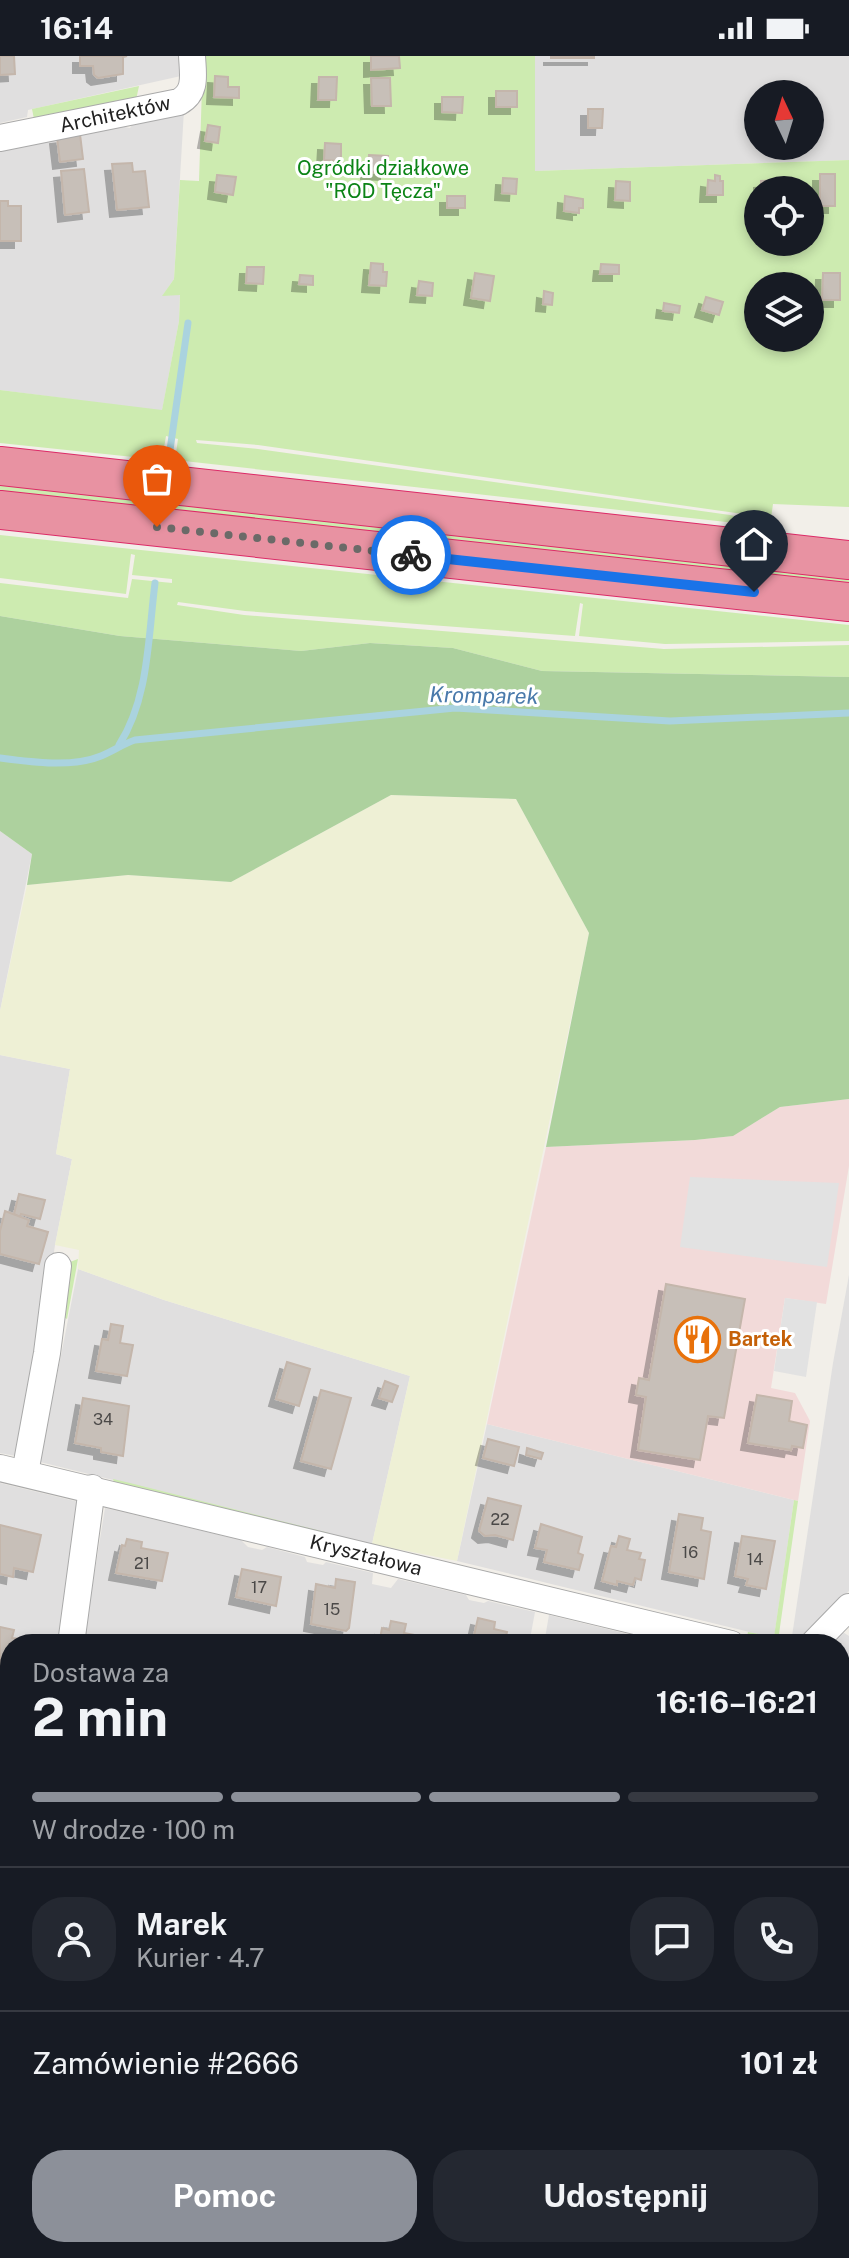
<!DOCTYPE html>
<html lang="pl">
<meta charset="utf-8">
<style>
:root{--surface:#171b24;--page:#242831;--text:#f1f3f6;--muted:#9ea1a6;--line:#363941;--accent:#8c9099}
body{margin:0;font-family:"Public Sans",sans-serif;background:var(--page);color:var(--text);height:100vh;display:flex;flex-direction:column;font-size:30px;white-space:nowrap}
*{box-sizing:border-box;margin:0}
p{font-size:26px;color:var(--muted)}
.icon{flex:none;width:44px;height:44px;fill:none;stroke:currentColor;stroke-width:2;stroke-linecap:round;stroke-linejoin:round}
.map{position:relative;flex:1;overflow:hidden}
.panel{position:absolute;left:0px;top:1578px;width:850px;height:624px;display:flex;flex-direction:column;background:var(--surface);border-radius:32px 32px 0 0;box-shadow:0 4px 12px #0003}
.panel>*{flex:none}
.needle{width:52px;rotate:356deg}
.tools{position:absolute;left:744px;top:24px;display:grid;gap:16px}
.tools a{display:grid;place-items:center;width:80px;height:80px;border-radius:50%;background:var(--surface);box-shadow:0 4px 12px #0003;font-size:40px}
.pin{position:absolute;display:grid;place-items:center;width:68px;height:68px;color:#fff;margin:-82px -34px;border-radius:50% 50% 50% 0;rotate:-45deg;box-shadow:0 0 8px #0007}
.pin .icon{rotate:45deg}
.courier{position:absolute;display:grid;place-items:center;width:80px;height:80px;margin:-40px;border:6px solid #1a73e8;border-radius:50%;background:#fff;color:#222;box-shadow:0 2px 10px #0007}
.overview em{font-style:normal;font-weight:700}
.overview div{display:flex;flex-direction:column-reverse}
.overview{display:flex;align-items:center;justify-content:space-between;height:136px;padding:0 32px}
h1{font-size:52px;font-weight:700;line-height:60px}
.bar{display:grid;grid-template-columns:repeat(4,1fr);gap:12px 8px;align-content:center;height:96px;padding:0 32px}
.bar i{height:10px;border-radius:6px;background:var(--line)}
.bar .active{background:var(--accent)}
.bar p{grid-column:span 4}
.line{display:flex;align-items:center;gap:20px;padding:0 32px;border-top:2px solid var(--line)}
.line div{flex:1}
.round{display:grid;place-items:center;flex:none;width:84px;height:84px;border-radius:32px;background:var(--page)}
.cta{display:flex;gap:16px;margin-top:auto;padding:16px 32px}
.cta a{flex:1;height:92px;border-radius:32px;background:var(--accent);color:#fff;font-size:32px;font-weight:700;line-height:92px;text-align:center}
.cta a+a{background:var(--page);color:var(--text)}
.status{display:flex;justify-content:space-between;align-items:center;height:56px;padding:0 40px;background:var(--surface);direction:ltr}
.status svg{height:22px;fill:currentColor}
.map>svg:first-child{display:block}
.residential{fill:#e0dfdf;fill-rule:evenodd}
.commercial{fill:#f2dad9}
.farmland{fill:#eef0d5}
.grass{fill:#cdebb0;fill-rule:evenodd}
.forest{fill:#add19e}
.parking{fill:#e2e2e2}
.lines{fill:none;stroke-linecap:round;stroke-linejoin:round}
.stream{stroke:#aad3df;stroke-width:7}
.building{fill:#c7bfb8;stroke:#c4b6ab;stroke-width:2;filter:url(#shadow)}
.minor-casing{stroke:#a9a9a9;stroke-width:28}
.highway-casing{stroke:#dc2a67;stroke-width:40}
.minor{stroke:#fff;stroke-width:26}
.highway{stroke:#e892a2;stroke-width:38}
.done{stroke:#6b6a68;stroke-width:8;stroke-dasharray:0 14.4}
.route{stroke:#1a73e8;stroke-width:10}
.labels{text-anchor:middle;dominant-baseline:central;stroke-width:6;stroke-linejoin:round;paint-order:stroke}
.number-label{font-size:16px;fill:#4b4948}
.street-label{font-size:20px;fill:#222;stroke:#fff}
.park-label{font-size:20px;fill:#0c8416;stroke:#fff}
.food-label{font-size:20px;font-weight:bold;fill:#c56008;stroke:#fff;text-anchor:start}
.water-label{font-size:22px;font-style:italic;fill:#4a7aab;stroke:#fff}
</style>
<div class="status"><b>16:14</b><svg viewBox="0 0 49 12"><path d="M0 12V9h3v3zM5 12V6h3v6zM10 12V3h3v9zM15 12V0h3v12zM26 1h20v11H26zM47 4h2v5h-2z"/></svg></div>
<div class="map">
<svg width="849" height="2202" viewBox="0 0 849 2202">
<defs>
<filter id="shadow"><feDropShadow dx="-7" dy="7" stdDeviation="0" flood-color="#0004"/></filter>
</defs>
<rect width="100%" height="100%" fill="#f2efe9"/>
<g class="residential">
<path d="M0 0H178L181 20 28 54 27 61 0 67Z"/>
<path d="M535 0H849V104L535 115ZM758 38H810V90H758Z"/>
<path d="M184 54 174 223 163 239 180 238 179 265 162 355 0 334V89L110 68 130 72 136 63Z"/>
<path d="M0 775 32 798 0 955Z"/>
<path d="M0 999 70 1013 56 1098 72 1103 55 1189 40 1295 16 1400 0 1397Z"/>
<path d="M78 1213 164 1244 410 1320 372 1488 40 1406Z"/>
<path d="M849 1219V1535L797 1588 791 1587 833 1307Z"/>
<path d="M487 1368 794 1444 774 1582 457 1505Z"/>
<path d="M0 1427 79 1446 58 1588H10V1643L0 1640Z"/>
<path d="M105 1452 241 1484 248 1491 262 1494 267 1491 305 1501 307 1506 323 1509 326 1506 373 1517 372 1528 391 1532 398 1523 466 1539 469 1544 484 1547 488 1545 535 1556 529 1588H83Z"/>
<path d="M549 1559 669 1588H544Z"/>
<path d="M841 1575 849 1580V1820L840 1829V1588H828Z"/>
<path d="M10 2125V2192H561L555 2202H0V2127Z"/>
</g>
<path class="commercial" d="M849 1043V1110L826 1248 785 1242 771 1332 795 1337 810 1365 798 1445 487 1368 546 1091 695 1084 732 1080 780 1051Z"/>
<path class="farmland" d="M391 739 516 743 589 877 457 1505 372 1488 410 1320 164 1244 78 1213 79 1194 55 1189 72 1103 56 1098 70 1013 0 999V955L27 829 128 819 231 826Z"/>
<g class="grass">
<path d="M203 0H535V115L849 104V451L773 448 771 462 258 389 196 384 197 387 258 393 730 459 780 470 779 472 175 404 178 383 166 380 162 404 0 387V334L162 354 179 265 180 239 162 240 174 223 180 124 199 125ZM758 134H810V186H758ZM758 230H810V282H758Z"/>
<path d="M139 30 136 44 34 63 32 53Z"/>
<path d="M0 425 849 518V530L0 438Z"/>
<path d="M0 479 849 569V585L665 588 579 580 583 548 580 547 575 580 245 555 178 546 177 549 244 559 664 593 849 589V621L542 615 453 592 370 587 301 595 120 580 0 560V527L128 542 132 523 172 527V523L132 519 135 499 131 498 126 538 0 522Z"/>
<path d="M78 1203 67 1263 60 1259 70 1206Z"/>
<path d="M113 1423 130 1427 329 1477 322 1480 114 1427Z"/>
<path d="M794 1444 798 1445 779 1578 773 1586 747 1581 748 1576 774 1581Z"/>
<path d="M0 1640 10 1643V1918L0 1975Z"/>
</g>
<g class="forest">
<path d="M0 560 120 580 301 595 370 587 453 592 542 615 849 621V1043L780 1051 733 1080 695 1084 546 1091 589 877 516 743 391 739 231 826 128 819 27 829 32 798 0 775Z"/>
<path d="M849 1899V2202H617L624 2192H840V1909Z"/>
</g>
<g class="parking">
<path d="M690 1121 839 1127 827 1211 680 1191Z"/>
<path d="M785 1242 817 1246 806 1321 774 1315Z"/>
</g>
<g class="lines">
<g class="stream">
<path d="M170 394 188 267"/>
<path d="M119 689C149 642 148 582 155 527"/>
<path d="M0 702C30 706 72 712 101 700 113 695 123 688 135 684L455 652 670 665 849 657"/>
</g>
</g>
<g class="building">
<path d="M0 0H14L15 18 0 19Z"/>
<path d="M80 0H127L123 1V18L98 22 94 19 93 10H80Z"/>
<path d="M371 0H399L400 12 371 14Z"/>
<rect x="551" y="0" width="43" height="2"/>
<path d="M215 20 228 21V31H239V42L214 41Z"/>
<path d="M319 21H337L336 44H318Z"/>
<path d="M371 22H390L391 50H372Z"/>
<rect x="496" y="35" width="21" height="16"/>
<path d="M442 41H463L462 57 442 56Z"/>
<path d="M588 53H603L602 72H588Z"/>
<path d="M208 69 220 71 218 87 205 85Z"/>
<path d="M80 78 83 103 60 106 57 81Z"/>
<path d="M325 87 341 88V105L324 104Z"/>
<path d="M369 99 388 100 387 117 368 116Z"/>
<path d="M132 107 133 116 145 115 149 151 117 154 112 108Z"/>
<path d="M84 113 89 156 65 159 61 115Z"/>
<rect x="820" y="118" width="15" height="32"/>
<path d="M217 119 236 121 233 139 215 136Z"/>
<path d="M715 119 720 120V125H723V139H707L708 124 715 125Z"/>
<path d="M503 122 517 123 516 138 502 137Z"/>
<path d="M775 124V134H761V125Z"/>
<path d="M616 125 630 126V145L615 144Z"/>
<rect x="447" y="140" width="18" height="12"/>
<path d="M565 140 583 143V152H579V157L564 155Z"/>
<path d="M0 145H8V150H21V185H0Z"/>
<path d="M371 207 383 208V216H387L386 230 369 229Z"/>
<path d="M601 208 619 209V218H600Z"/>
<path d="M247 211H264L263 228 246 227Z"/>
<path d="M475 217 494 220 490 245 471 242Z"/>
<path d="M823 217H840V244H822Z"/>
<path d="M300 219 313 220V229L299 228Z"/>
<path d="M762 223 779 225V230H762Z"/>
<path d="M419 225 433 227 432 240 417 239Z"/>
<path d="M544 235 553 237 552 249 543 248Z"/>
<path d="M706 241 723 246 719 259 702 254Z"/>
<path d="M664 247 680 250 679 257 663 255Z"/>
<path d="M19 1138 45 1144 40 1163 21 1158 20 1161 14 1158Z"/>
<path d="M5 1155 29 1164 27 1170 48 1176 39 1208 0 1198V1175Z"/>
<path d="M666 1228 745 1243 724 1362 708 1360 700 1404 638 1394 646 1341 636 1339 639 1322 649 1324Z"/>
<path d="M111 1268 123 1270 120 1287 133 1289 127 1320 96 1315 102 1283 108 1284Z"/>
<path d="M287 1306 310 1313 299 1350 276 1343Z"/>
<path d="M385 1325 398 1330 392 1346 379 1342Z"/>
<path d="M321 1334 351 1342 331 1413 301 1405Z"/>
<path d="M757 1339 792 1345 789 1365 807 1369 803 1392 792 1390 791 1394 748 1387Z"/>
<path d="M83 1342 129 1350 123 1400 101 1396V1392L75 1387Z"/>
<path d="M488 1383 519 1391 514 1410 483 1402Z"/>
<path d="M527 1392 543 1397 541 1403 526 1399Z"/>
<path d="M488 1442 521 1450 513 1484 495 1479 485 1480 479 1475Z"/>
<path d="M679 1458 703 1462 701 1474 711 1476 704 1523 669 1516Z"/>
<path d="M541 1468 582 1481 578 1497 583 1499 579 1514 544 1506 547 1494 535 1492Z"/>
<path d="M0 1469 41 1479 33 1516 14 1512 13 1521 0 1518Z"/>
<path d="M619 1480 630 1483 627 1494 641 1497 639 1503 645 1504 641 1524 635 1522 633 1529 617 1525V1529L602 1525 611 1490 616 1491Z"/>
<path d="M742 1480 775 1485 766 1533 746 1529 748 1523 735 1520Z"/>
<path d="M127 1483 142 1486 141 1492 168 1497 162 1525 116 1517 122 1489 125 1490Z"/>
<path d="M242 1513 281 1521 276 1550 236 1541Z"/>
<path d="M336 1523 355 1526 349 1572 346 1575 311 1568 316 1528 335 1532Z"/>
<path d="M478 1562 495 1566 494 1573 507 1576 504 1588H472Z"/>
<path d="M391 1565 406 1568 404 1577 420 1580 418 1588H379L382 1572 389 1574Z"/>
<path d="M0 1571 14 1574 12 1582 29 1584V1588H10V1630L0 1628Z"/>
<path d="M846 1726 849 1729V1762L840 1770V1732Z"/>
<path d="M449 2192H472L469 2202 447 2198Z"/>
</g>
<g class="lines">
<defs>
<g id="minor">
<path d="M0 82 179 46C197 36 193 19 192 0"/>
<path d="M0 1412 731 1588"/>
<path d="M25 1417 47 1297 58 1210"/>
<path d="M71 1588 92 1432"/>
<path d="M813 1588 849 1551"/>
<path d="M840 1879 849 1870"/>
<path d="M0 2038 10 1987"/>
<path d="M0 2110 10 2113"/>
<path d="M595 2202 602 2192"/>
</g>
<g id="highway">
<path d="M0 410 849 504"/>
<path d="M0 454 849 546"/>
</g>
</defs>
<use href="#minor" class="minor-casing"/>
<use href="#highway" class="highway-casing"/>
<use href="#minor" class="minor"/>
<use href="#highway" class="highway"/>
</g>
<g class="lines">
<path class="done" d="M157 471 411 499"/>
<path class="route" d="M411 499 754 536"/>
</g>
<defs>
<symbol id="restaurant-ring" viewBox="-11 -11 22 22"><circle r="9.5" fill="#fff" stroke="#e8710a" stroke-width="1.5"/><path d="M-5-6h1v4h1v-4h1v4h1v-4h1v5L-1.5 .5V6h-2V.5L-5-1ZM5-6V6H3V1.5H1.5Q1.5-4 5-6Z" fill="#e8710a"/></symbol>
</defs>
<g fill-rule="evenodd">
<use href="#restaurant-ring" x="672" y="1258" width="51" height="51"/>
</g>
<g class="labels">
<g class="number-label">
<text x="103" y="1363">34</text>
<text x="500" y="1463">22</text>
<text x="690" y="1496">16</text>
<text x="755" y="1503">14</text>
<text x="142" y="1507">21</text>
<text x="259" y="1531">17</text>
<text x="332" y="1553">15</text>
</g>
<g class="street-label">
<text transform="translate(115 58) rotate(-12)">Architektów</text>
<text transform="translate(366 1499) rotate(14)">Kryształowa</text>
</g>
<g class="park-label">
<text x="383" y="112">Ogródki działkowe<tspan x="383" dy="23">"ROD Tęcza"</tspan></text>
</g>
<g class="food-label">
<text x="728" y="1283">Bartek</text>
</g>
<g class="water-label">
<text transform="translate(484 639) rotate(1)">Kromparek</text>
</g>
</g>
</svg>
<div class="tools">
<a><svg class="needle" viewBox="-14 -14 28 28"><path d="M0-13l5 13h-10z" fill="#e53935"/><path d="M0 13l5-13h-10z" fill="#9ea1a6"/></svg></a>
<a><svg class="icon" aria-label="locate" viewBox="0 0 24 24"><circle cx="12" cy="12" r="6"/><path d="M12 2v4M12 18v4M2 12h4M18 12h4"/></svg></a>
<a><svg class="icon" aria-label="layers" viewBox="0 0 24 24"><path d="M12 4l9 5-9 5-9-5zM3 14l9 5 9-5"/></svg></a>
</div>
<div class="pin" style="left:157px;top:471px;background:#ea580c"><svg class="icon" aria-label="bag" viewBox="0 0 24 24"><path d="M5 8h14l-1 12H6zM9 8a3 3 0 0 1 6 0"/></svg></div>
<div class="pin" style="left:754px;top:536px;background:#1f2937"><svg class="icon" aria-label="home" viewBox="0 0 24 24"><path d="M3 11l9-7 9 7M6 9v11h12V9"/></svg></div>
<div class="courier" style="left:411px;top:499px"><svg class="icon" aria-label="bike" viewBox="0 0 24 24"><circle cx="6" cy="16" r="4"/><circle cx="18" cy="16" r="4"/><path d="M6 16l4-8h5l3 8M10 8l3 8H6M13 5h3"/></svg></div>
<section class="panel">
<div class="overview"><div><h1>2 min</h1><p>Dostawa za</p></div><em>16:16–16:21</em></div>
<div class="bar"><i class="active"></i><i class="active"></i><i class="active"></i><i></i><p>W drodze · 100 m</p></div>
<div class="line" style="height:144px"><a class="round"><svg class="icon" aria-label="person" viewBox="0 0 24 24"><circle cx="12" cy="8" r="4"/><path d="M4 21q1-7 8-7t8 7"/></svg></a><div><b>Marek</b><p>Kurier · 4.7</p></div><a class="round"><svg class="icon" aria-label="chat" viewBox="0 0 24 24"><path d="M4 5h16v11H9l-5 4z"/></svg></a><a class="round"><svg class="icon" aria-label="phone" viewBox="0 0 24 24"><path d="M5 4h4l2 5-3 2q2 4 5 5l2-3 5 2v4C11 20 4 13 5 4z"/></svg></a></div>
<div class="line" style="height:104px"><div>Zamówienie #2666</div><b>101 zł</b></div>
<div class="cta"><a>Pomoc</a><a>Udostępnij</a></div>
</section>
</div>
